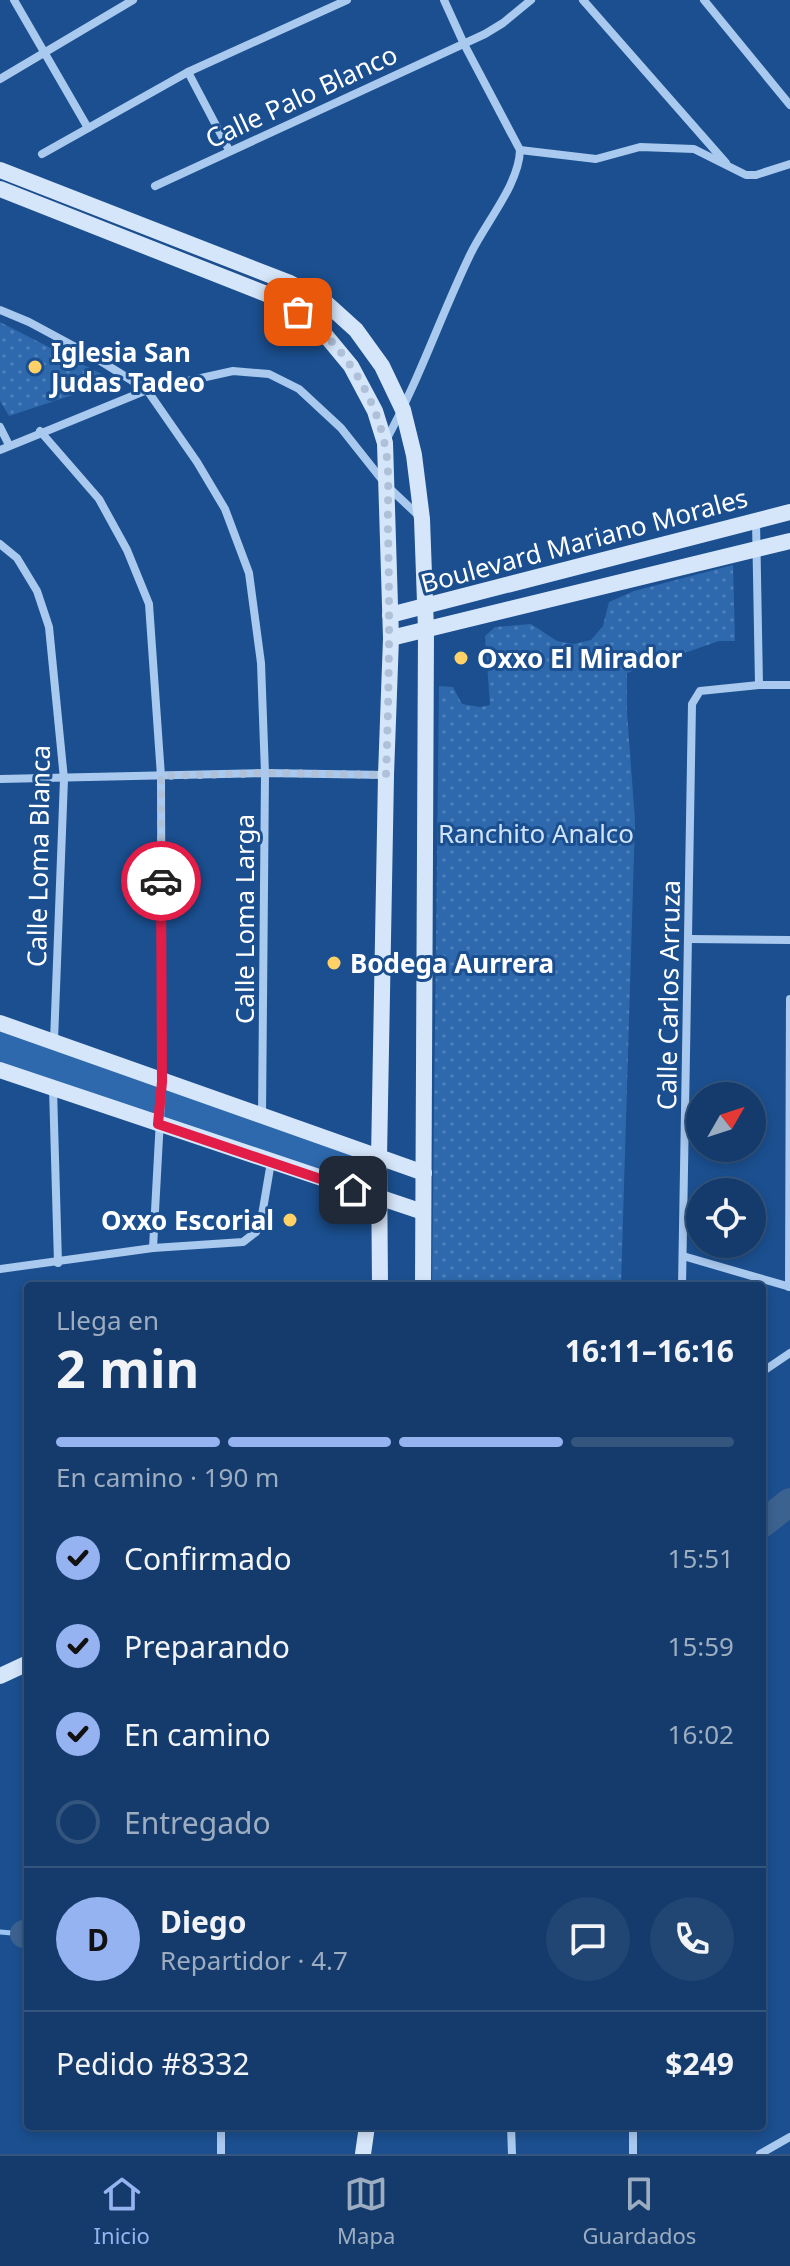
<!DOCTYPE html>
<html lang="es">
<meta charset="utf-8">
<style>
:root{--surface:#143b6b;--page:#214673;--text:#f1f3f6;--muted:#9dadc1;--line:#33557e;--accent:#95b2f1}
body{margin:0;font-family:"Noto Sans",sans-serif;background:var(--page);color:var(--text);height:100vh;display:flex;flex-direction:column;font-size:30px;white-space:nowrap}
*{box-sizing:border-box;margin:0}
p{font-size:26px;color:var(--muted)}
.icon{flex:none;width:44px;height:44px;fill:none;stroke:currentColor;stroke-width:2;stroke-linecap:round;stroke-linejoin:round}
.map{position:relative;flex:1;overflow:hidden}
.drawer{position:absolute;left:24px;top:1282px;width:742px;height:848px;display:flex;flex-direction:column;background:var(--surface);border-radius:8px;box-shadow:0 4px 12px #0003,0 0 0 2px var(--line)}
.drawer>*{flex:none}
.needle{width:52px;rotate:51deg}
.controls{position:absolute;left:686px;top:1082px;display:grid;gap:16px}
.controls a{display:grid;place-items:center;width:80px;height:80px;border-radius:50%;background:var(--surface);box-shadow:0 4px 12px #0003,0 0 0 2px var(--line);font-size:40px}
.pin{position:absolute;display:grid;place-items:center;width:68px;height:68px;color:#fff;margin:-34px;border-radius:16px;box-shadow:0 4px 12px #0006}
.courier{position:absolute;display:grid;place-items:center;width:80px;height:80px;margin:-40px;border:6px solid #e11d48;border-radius:50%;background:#fff;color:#222;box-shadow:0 2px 10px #0007}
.overview em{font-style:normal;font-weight:700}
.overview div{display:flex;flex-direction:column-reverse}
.overview{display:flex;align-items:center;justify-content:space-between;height:136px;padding:0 32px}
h1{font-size:52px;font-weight:700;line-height:60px}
.bar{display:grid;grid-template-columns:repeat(4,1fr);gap:12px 8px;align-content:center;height:96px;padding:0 32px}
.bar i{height:10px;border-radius:6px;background:var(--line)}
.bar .active{background:var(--accent)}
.bar p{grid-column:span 4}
.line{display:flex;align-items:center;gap:20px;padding:0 32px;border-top:2px solid var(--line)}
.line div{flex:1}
.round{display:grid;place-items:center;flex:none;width:84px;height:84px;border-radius:42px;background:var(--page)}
ol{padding:0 32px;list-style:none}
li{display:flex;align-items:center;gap:24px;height:88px}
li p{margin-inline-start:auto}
li .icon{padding:8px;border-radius:50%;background:var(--accent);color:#111;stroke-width:4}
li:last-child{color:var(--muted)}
li i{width:44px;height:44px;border:4px solid var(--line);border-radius:50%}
.tabs{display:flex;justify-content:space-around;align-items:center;height:112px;border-top:2px solid var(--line);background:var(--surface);font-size:22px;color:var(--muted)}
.tabs a{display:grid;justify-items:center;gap:4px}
.tabs .active{color:var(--accent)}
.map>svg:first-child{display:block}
.grass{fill:#2e69ad}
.park{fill:url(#park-dots)}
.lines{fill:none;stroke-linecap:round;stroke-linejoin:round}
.stream{stroke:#9cc4f0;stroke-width:5}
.river{stroke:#3c6290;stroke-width:28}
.street{stroke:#a9c9ee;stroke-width:8}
.secondary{stroke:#d6e6fa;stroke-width:16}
.done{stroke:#afc1d8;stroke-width:8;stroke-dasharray:0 14.4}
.route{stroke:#e11d48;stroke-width:10}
.poi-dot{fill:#ffd166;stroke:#1b4f8f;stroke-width:3}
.labels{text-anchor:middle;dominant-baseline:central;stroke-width:6;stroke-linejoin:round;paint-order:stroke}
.street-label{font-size:26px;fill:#fff;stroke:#1b4f8f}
.poi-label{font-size:26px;font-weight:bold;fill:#fff;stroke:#1b4f8f;text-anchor:start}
.park-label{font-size:26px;fill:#cfe3fa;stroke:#1b4f8f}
</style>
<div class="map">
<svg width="790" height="2154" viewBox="0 0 790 2154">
<defs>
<pattern id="park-dots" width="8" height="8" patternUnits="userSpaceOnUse" patternTransform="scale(2)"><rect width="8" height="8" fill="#2e69ad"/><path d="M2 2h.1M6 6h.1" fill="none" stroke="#4d80b9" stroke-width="1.8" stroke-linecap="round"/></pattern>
</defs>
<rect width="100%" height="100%" fill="#1b4f8f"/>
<g class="grass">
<path d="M0 1024 160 1083 158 1123 0 1069Z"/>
<path d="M162 1084 376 1160 378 1196 161 1121Z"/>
</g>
<g class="park">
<path d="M0 322 115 381 9 416 0 401Z"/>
<path d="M733 565 735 641H719L627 673V712L635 821 621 1286H432L439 686 453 687 462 704 480 707 490 705 485 636 495 627 531 624 557 641 574 644 591 640 603 626 609 602 634 591Z"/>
</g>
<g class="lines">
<path class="stream" d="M0 1932 24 1934"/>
<g class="river">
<path d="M762 1524 790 1502"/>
<path d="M24 1934H28"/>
</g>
<g class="street">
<path d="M14 0 88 128"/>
<path d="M444 0 464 44 520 150"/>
<path d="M583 0 726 163"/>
<path d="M704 0 790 105"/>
<path d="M188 72 229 150"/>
<path d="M0 79 133 0"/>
<path d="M520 150 596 159 640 147 694 149 746 175H756L790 164"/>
<path d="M42 154 188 72 347 0"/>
<path d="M155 186 485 34 503 23 531 0"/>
<path d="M0 310 29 322 94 357 147 390 197 462 225 509 249 573 261 663 265 773 262 1116"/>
<path d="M0 427 9 445"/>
<path d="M40 431 99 499 127 550 149 604 161 776 162 1082 153 1248"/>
<path d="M385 442C419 381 440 317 470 255 485 223 519 185 520 150"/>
<path d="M0 450 147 390 233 371 269 374 299 389 341 428 387 486 419 516"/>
<path d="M756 521 759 685"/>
<path d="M0 544 17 558 37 591 49 627 64 779 54 1041"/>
<path d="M0 779 265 773 386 775"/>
<path d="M689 939 790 940"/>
<path d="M53 1088 58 1263"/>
<path d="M683 1256 790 1287"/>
<path d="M0 1269 153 1248 243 1242 256 1232 261 1221 271 1162"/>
<path d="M682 1286 692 704 700 691 759 685H790"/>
<path d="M789 1287 790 999"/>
<path d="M762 1372 790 1353"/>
<path d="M511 2126 512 2154"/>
<path d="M633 2126V2154"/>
<path d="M221 2154V2126"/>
<path d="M760 2154 790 2137"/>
</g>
<g class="secondary">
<path d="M0 170 290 283 325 302 356 330 382 366 403 410 414 455 422 519 426 630 423 1286"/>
<path d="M0 189 279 299 317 325 351 366 375 411 385 443 391 638 386 775 379 1158 380 1286"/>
<path d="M390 615 790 512"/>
<path d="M391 638 790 541"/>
<path d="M0 1023 424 1173"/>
<path d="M0 1070 423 1212"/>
<path d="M0 1676 28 1663"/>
<path d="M363 2154 367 2126"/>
</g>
</g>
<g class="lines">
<path class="done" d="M161 881V776L265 773 386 775C389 693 390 613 388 532 387 503 391 469 384 441 373 391 340 341 298 312"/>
<path class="route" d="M161 881 162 1082 158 1124 353 1190"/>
</g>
<g class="poi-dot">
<circle cx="35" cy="367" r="8"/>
<circle cx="461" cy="658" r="8"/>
<circle cx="334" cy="963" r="8"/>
<circle cx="290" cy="1220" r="8"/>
</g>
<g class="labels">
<g class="street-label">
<text transform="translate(301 96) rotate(-25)">Calle Palo Blanco</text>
<text transform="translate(584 540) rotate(-15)">Boulevard Mariano Morales</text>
<text transform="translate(38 856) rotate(-89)">Calle Loma Blanca</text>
<text transform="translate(244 919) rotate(-90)">Calle Loma Larga</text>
<text transform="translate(668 995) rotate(-89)">Calle Carlos Arruza</text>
</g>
<g class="poi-label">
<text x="51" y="352">Iglesia San<tspan x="51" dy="30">Judas Tadeo</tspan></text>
<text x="477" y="658">Oxxo El Mirador</text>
<text x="350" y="963">Bodega Aurrera</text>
<text x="274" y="1220" text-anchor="end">Oxxo Escorial</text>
</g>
<g class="park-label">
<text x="536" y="833">Ranchito Analco</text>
</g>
</g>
</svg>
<div class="controls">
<a><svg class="needle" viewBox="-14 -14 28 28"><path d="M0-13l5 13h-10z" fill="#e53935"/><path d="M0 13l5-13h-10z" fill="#9dadc1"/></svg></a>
<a><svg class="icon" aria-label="locate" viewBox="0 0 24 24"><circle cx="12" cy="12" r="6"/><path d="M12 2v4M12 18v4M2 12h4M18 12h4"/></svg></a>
</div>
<div class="pin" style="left:298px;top:312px;background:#ea580c"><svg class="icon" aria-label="bag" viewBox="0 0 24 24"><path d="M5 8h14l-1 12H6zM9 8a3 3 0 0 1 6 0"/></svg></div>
<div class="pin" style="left:353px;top:1190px;background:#1f2937"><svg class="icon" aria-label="home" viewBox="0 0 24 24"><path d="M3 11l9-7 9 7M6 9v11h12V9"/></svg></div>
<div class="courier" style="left:161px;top:881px"><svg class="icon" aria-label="car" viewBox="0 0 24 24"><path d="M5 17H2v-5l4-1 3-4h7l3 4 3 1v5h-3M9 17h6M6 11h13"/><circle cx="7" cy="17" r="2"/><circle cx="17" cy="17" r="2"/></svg></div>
<section class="drawer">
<div class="overview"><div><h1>2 min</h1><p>Llega en</p></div><em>16:11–16:16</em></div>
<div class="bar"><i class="active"></i><i class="active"></i><i class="active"></i><i></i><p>En camino · 190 m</p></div>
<ol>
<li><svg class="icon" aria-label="check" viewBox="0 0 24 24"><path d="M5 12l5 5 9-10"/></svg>Confirmado<p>15:51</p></li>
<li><svg class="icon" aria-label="check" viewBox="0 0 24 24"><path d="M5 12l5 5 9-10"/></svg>Preparando<p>15:59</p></li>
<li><svg class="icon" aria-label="check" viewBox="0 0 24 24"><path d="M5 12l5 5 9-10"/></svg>En camino<p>16:02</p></li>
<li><i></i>Entregado</li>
</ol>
<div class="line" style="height:144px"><b class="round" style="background:var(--accent);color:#111">D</b><div><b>Diego</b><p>Repartidor · 4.7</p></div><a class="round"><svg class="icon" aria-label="chat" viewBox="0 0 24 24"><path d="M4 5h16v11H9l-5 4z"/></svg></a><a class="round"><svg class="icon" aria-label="phone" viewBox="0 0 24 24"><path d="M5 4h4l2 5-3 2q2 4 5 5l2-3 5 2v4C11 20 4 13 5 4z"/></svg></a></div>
<div class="line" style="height:104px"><div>Pedido #8332</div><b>$249</b></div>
</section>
</div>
<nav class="tabs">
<a class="active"><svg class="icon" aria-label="home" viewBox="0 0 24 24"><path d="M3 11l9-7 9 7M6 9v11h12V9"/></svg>Inicio</a>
<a><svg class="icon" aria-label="map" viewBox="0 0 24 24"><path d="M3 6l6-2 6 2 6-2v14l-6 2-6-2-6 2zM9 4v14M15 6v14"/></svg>Mapa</a>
<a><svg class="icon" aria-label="saved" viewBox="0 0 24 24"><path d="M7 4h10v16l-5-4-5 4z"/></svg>Guardados</a>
</nav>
